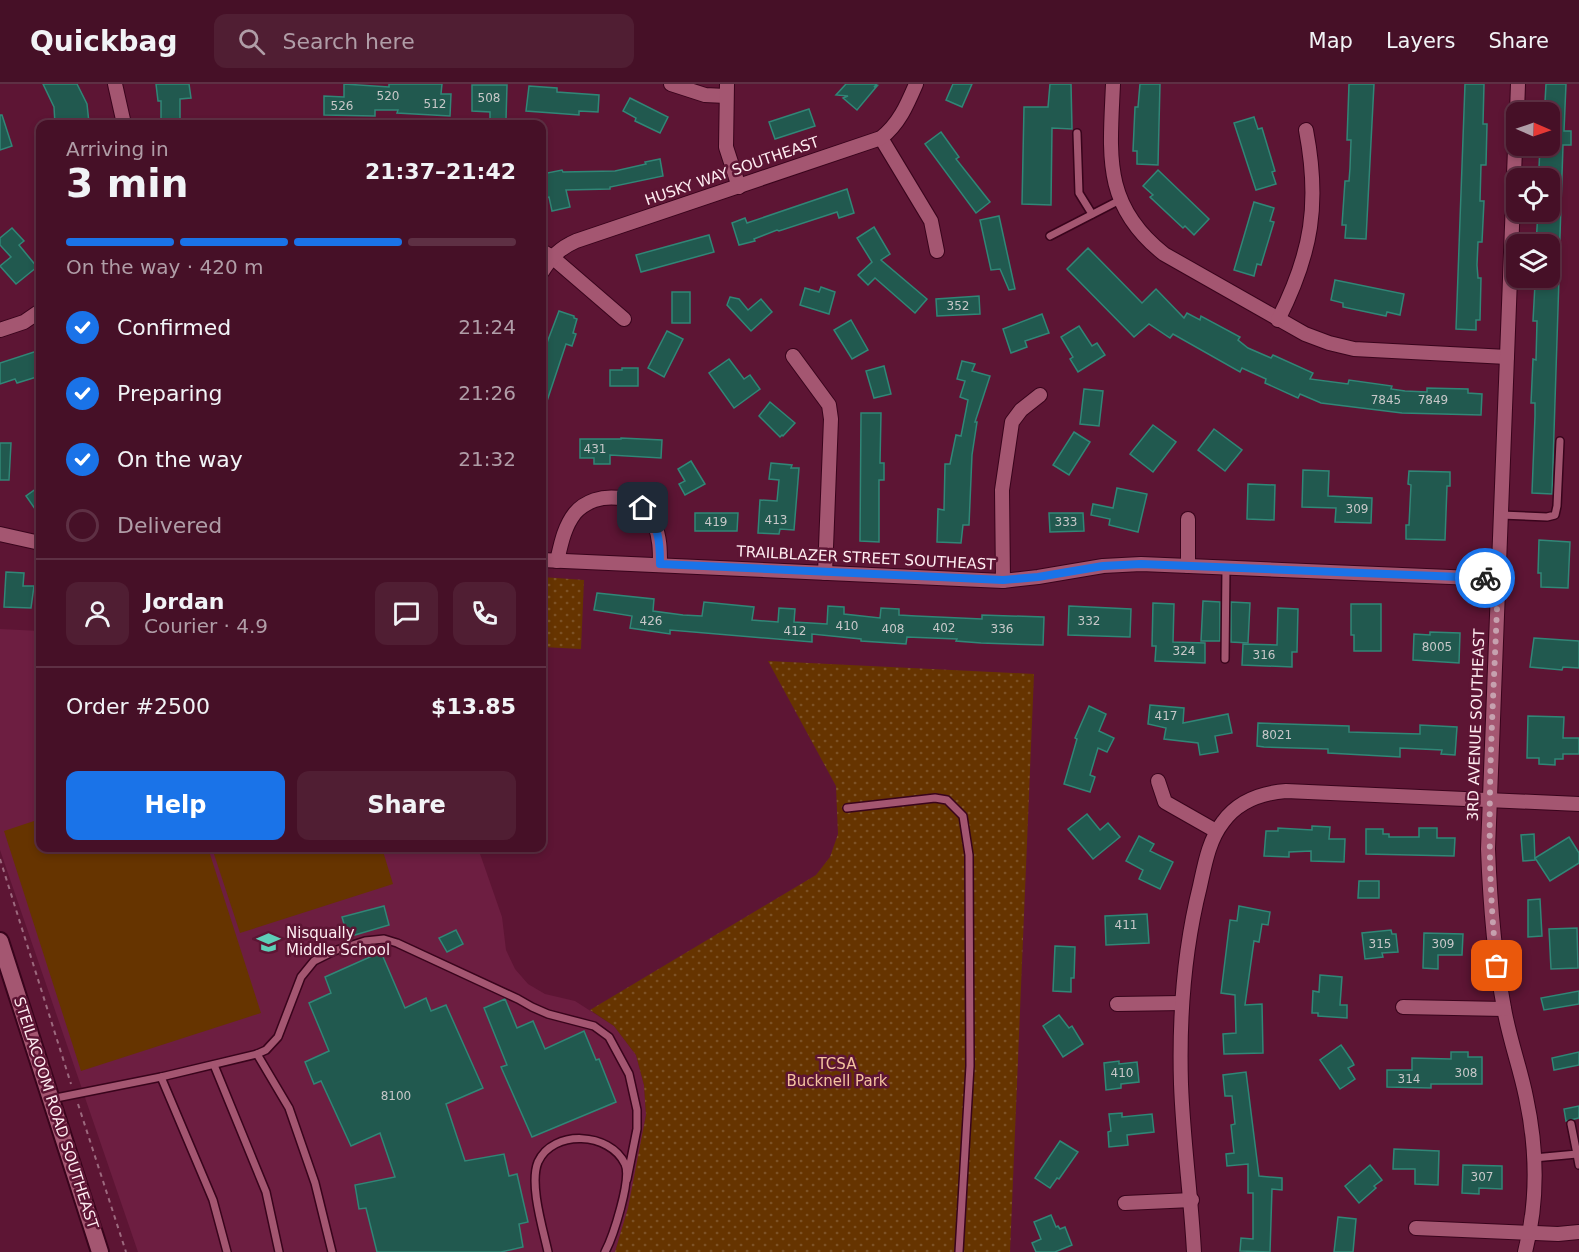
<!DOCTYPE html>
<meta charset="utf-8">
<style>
:root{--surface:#461027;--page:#501e33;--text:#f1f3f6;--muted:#b09da7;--line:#5e3044;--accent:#1a73e8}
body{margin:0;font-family:"DejaVu Sans",sans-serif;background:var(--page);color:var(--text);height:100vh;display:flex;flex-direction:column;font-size:22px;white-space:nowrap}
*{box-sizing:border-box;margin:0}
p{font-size:20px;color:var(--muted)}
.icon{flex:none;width:33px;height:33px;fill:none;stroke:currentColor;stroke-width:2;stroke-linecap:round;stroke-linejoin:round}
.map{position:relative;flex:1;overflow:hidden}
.sheet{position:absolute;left:36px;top:36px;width:510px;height:732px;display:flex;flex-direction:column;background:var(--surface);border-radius:12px;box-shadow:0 3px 9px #0003,0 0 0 2px var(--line)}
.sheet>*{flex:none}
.needle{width:39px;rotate:92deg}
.tools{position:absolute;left:1506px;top:18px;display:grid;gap:12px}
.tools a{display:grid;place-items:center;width:54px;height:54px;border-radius:12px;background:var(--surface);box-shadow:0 3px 9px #0003,0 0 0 2px var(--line);font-size:30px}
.pin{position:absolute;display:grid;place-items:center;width:51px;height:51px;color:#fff;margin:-26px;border-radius:12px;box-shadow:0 3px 9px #0006}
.courier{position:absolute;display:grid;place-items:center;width:60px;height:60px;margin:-30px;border:4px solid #1a73e8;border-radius:50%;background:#fff;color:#222;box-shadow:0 2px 8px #0007}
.headline em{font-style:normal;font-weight:800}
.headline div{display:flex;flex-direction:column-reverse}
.headline{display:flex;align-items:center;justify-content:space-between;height:102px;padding:0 30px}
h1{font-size:39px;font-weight:800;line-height:45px}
.bar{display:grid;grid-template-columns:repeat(4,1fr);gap:9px 6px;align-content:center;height:72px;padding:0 30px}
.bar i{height:8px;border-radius:4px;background:var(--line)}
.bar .current{background:var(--accent)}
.bar p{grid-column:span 4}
.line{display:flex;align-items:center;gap:15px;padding:0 30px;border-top:2px solid var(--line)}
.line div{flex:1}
.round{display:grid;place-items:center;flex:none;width:63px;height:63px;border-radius:12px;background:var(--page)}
ol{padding:0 30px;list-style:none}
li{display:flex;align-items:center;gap:18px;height:66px}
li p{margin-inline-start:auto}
li .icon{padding:6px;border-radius:50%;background:var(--accent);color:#fff;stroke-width:4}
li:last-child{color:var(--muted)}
li i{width:33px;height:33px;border:3px solid var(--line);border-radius:50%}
.action{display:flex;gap:12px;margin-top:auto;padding:12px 30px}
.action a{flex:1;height:69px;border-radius:12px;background:var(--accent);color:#fff;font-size:24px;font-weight:800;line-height:69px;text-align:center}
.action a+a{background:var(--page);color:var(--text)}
header{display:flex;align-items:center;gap:36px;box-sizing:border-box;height:84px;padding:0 30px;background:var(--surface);border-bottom:2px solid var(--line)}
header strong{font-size:28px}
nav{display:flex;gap:33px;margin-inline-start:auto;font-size:21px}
.search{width:420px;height:54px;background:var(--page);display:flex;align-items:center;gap:15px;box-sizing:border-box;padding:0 21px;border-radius:12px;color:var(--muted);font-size:22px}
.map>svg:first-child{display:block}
.built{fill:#6d1e41}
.grass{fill:#663400}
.park{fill:url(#park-dots)}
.building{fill:#21594f;stroke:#318677;stroke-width:1.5}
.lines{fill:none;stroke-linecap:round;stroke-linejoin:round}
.service-casing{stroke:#39041c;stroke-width:10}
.minor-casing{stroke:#39041c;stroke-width:16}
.tertiary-casing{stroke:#39041c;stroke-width:20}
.path{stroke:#9c697e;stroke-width:2;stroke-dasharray:4.5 4.5;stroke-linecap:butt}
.service{stroke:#a45671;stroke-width:7}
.minor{stroke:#a45671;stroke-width:14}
.tertiary{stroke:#a45671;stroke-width:16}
.done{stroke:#c6a1af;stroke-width:6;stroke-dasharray:0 10.8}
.route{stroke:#1a73e8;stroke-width:8}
.labels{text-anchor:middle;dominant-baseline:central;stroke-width:5;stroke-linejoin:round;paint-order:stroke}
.number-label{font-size:12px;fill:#c7c7c8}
.street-label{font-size:15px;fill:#feecf1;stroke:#5d1534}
.poi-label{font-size:15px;fill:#feecf1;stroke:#5d1534;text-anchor:start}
.park-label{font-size:15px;fill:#f3c39f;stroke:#5d1534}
</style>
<header>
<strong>Quickbag</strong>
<div class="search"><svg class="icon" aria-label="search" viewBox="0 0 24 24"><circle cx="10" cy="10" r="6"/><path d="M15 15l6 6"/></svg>Search here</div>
<nav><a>Map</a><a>Layers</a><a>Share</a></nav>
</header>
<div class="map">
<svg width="1579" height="1168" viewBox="0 0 1579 1168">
<defs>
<pattern id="park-dots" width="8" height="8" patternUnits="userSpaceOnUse" patternTransform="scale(1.5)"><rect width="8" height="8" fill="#663400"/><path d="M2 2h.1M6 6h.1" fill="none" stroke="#7d5226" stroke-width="1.8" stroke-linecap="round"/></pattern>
</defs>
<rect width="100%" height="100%" fill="#5d1534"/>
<path class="built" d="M0 545 40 547V764H478L502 833 506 866 515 885 528 900 545 910 575 917 614 942 636 971 644 1001 646 1031 630 1120 615 1168H138L0 766Z"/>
<g class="grass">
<path d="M40 735V764H208L261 929 81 987 4 747Z"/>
<path d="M212 764H382L393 800 240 849Z"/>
</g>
<g class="park">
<path d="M542 493 584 496 581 565 542 563Z"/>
<path d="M768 577 1034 590 1010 1168H615L628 1124 646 1031 644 1001 636 971 614 942 590 926 816 791 830 773 838 750 836 702Z"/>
</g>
<g class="building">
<path d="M43 0H77L87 20 89 39 55 40 54 23Z"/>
<path d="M156 0H189L191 14 180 15V40H161V17H158Z"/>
<path d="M344 0 389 3V0H442L441 10H451L450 32 397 29 398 26H375V32L324 31V12L344 13Z"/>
<path d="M846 0H877L874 3 877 2 857 26 843 14 848 12 836 11Z"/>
<path d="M953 0H972L962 23 946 16Z"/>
<path d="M1050 0H1071L1072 45 1052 44 1051 121 1022 120 1024 23H1048Z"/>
<path d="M1140 0H1160L1158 81 1137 80V67H1133L1135 23H1138Z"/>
<path d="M1349 0H1374L1366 155 1345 154 1346 141H1342L1345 97H1349L1350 84 1351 56H1347Z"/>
<path d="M1465 0H1484L1483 40H1487L1486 81H1481L1480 117H1484L1482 158H1478L1477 181 1478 194H1481L1480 236H1476V246L1456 245Z"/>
<path d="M1546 0H1566L1564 47H1571V61H1563L1559 182H1550V160H1536L1538 128H1550V94H1542L1543 84H1539L1540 62H1550V18H1545Z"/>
<path d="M472 1H507L506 36 490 35V28L472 27Z"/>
<path d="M529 2 557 4V8L599 11 598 28 579 27V31L526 27Z"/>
<path d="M630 14 668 33 660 49 635 37 636 34 623 27Z"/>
<path d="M809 25 815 42 775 55 769 38Z"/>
<path d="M0 31H2L12 62 0 66Z"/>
<path d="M1254 33 1258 45 1262 44 1275 87 1272 88 1276 100 1256 106 1234 39Z"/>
<path d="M941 48 959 73 956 75 990 118 976 129 925 60Z"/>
<path d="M660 75 663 92 610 103V105L566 106 570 123 552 127 549 113 542 114V90L562 86 563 88 615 87 646 80 645 78Z"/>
<path d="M1158 86 1209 135 1194 151 1185 142 1183 144 1150 113 1153 111 1143 102Z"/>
<path d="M847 105 854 129 839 134 837 128 779 147 777 146 754 155 755 157 739 161 732 139 745 134 747 139Z"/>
<path d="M1254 118 1274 124 1270 137 1274 138 1261 181 1257 180 1254 192 1234 186Z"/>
<path d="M999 132 1015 205 1009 206 1000 185 991 186 980 136Z"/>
<path d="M874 143 890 170 881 176 927 215 915 229 875 194 868 201 858 191 872 178 857 154Z"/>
<path d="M12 144 24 157 19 161 37 183 16 200 0 182 11 173 0 161V154Z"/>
<path d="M709 151 714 168 641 188 636 171Z"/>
<path d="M1088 164 1142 219 1156 205 1184 234 1187 229 1200 236 1201 232 1240 253 1238 256 1248 264 1271 274 1273 271 1313 289 1310 295 1348 300 1349 296 1392 302 1391 305 1405 307 1427 308V304L1468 305V309L1482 310 1481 331 1402 329 1321 319 1300 310 1298 314 1265 299 1266 295 1242 284 1240 288 1173 250 1170 254 1149 240 1134 253 1067 185Z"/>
<path d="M1539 194H1559L1552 410 1532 409 1535 332V319H1531L1533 275 1536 276 1537 237H1533L1535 200H1539Z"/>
<path d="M1335 196 1404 210 1400 231 1387 228 1386 232 1343 223V219L1331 216Z"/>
<path d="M821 203 835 208 829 230 800 221 805 204 819 208Z"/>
<rect x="672" y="208" width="18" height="31"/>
<path d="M979 212 980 230 937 232 936 215Z"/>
<path d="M730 213 739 215 748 226 761 215 772 228 751 247 727 221Z"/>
<path d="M559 227 574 232V234L577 235 573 249 576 250 572 262 566 260 543 329 542 272Z"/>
<path d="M1042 230 1049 249 1025 257 1027 263 1011 269 1003 245Z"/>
<path d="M851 236 868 266 852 275 834 246Z"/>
<path d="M1079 242 1092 262 1097 259 1105 271 1078 288 1070 275 1073 273 1061 253Z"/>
<path d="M667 247 683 255 664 293 648 284Z"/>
<path d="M40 266V292L17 299 15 295 0 300V279Z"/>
<path d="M729 275 744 295 750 291 760 305 734 324 709 289Z"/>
<path d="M962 277 975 280 972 287 990 292 975 338H977L972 371 969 441H963L961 459 937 458 938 425 944 426 945 380H950L956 351 961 352 968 316 960 313 965 297 957 295Z"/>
<path d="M884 282 891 310 874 314 866 287Z"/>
<path d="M622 284H638V302H610V286H622Z"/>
<path d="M1084 305 1103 307 1099 342 1080 340Z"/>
<path d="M770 318 795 339 783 352 782 351 780 353 759 332Z"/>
<path d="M861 329H881L880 379H884V396H879V458L860 457Z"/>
<path d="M1153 341 1176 358 1153 388 1130 370Z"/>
<path d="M1214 345 1242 366 1225 387 1198 366Z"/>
<path d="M1074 348 1090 358 1069 391 1053 381Z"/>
<path d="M621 354 662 356 661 374 610 371V380H594V374H580V355H621Z"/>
<path d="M0 359H11L9 396H0Z"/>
<path d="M691 377 705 400 685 411 679 400 685 397 678 385Z"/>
<path d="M771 379 792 381 791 384H799L794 446 780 445 779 450 758 449 760 416 777 417 779 396 769 395Z"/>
<path d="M1303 386 1329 387 1328 412 1372 414 1371 439 1335 438 1336 424 1302 423Z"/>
<path d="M1409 387 1450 388V402H1447L1445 456 1406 455V441H1409L1411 401 1408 400Z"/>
<path d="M1248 400 1275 401 1274 436 1247 435Z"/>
<path d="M40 402V432L26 412Z"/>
<path d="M1117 404 1147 410 1138 448 1109 441 1110 435 1091 431 1093 420 1113 424Z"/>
<path d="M695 429H738L737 447H695Z"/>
<path d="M1049 429H1083L1084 447 1050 448Z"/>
<path d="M1539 456 1570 458 1568 504 1541 503V489H1538Z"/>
<path d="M6 488 24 489 23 502H34L31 524 4 523Z"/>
<path d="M597 509 654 515 653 527 683 531 702 532 704 518 754 523 752 536 778 538 779 524 795 525 794 538 827 540 828 522 844 523V530L880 534 881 524 899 525V531L916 532 982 535V531L1044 533 1043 561 981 559 956 557 957 555 907 553 906 560 861 557V555L812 550V558L670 546V550L630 544 632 532 594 526Z"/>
<path d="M1203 517 1220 518V557H1201Z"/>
<path d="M1231 518 1250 519 1248 559 1231 558Z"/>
<path d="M1153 519 1174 520 1173 558 1205 559V579L1155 577 1156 562H1152Z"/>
<path d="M1351 520H1381V567H1354V551H1351Z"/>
<path d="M1069 522 1131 525 1130 553 1068 551Z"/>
<path d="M1278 524 1298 525 1297 568H1292V583L1242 581 1243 560 1277 561Z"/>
<path d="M1430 548 1460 549 1459 579 1413 576 1414 550 1430 551Z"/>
<path d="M1534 554 1579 557V584L1563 583 1562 586 1530 583Z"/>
<path d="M1150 621 1184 624 1183 639 1228 630 1232 649 1215 652 1218 668 1200 671 1198 659 1164 655 1166 644 1148 640Z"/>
<path d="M1089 622 1106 630 1099 647 1114 654 1107 668 1098 664 1090 691 1095 693 1090 708 1064 700 1077 655 1075 654Z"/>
<path d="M1528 632 1564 633 1563 654H1579V670H1563V675H1555V681L1539 680V674H1527Z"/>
<path d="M1258 639 1349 642V648L1420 650V641L1457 643 1455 671 1441 670 1442 666 1400 664V673L1328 669V665L1264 663 1257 662Z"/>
<path d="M1087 730 1100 746 1108 739 1120 753 1093 775 1068 745Z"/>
<path d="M1312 742 1330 743 1329 755H1345L1344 778 1311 777V767L1289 768V773L1264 772 1266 747H1278V744L1312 746Z"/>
<path d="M1419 744H1437V754H1455L1454 772 1366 770V745H1383V750H1389V753H1419Z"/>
<path d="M1534 750 1535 776 1523 777 1521 751Z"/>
<path d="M1139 752 1154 760 1150 767 1173 778 1160 805 1139 795 1143 786 1126 777Z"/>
<path d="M1569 753 1579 769V779L1550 797 1535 774Z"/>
<path d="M1359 797H1379V814H1358Z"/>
<path d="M1540 815 1542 852 1528 853V816Z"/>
<path d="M384 822 389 841 348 853 342 833Z"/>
<path d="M1239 822 1270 828 1268 841 1262 840 1259 858 1254 857 1245 921 1262 920 1263 969 1224 970 1223 950 1236 949 1235 911 1221 909 1230 836 1237 837Z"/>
<path d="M1147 830 1149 859 1106 861 1105 832Z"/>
<path d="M1577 844 1578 884 1551 885 1549 845Z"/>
<path d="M456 846 463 860 447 868 439 854Z"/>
<path d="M1391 846 1392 850H1396L1398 868 1382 869 1383 873 1365 875 1362 849Z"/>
<path d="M1424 849 1463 850 1462 871H1438V885L1423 884Z"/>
<path d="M1055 862 1075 863 1074 894H1071V908L1053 907Z"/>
<path d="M381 868 405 924 426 914 431 927 446 921 483 1004 446 1020 465 1077 504 1070 509 1092 517 1090 528 1138 519 1140 523 1163 501 1168H377L366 1124 359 1125 355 1101 395 1093 380 1049 351 1062 321 997 314 1000 305 978 329 967 309 919 331 909 325 893Z"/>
<path d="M1320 891 1342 893 1340 921H1347V934L1318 932V929H1312L1313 907 1319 908Z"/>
<path d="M1579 907V920L1544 926 1541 914Z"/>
<path d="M505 915 517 944 533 937 545 965 584 947 596 976 599 975 616 1018 532 1053 501 983 507 981 484 924Z"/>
<path d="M1059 931 1069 944 1072 942 1083 960 1063 973 1043 942Z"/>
<path d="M1341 961 1352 977 1354 981 1348 984 1355 995 1340 1005 1320 976Z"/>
<path d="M1451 968H1468V973H1482V1000H1431V1004L1387 1003V986H1412V974L1451 975Z"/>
<path d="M1579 968V981L1554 986 1552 974Z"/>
<path d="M1119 977V980L1137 978 1139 998 1121 1000V1004L1106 1006 1104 979Z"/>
<path d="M1246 988 1259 1092 1282 1094V1106L1272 1105 1270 1168 1240 1167 1241 1154 1253 1155V1109H1248V1080L1227 1082 1226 1070 1234 1069 1231 1041 1235 1040 1232 1012H1225L1223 991Z"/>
<path d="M1579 1022V1034L1566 1037 1564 1025Z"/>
<path d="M1122 1029V1033L1152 1030 1154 1048 1127 1051 1128 1061 1109 1063 1108 1048 1111 1047 1109 1030Z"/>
<path d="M1060 1057 1078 1068 1059 1095 1057 1094 1050 1104 1035 1094Z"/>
<path d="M1394 1065 1439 1067 1438 1101 1415 1100V1085H1393Z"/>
<path d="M1370 1081 1382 1096 1374 1102 1376 1104 1359 1119 1345 1102Z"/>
<path d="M1463 1081 1502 1082V1105L1479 1104V1110L1462 1109Z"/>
<path d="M1051 1131 1056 1143 1058 1142 1060 1145 1065 1143 1072 1161 1055 1168H1036L1032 1159 1041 1155 1034 1138Z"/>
<path d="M1338 1133 1356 1135 1353 1168H1334Z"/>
</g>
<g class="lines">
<defs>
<g id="service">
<path d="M1077 49 1079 109 1092 130"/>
<path d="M1050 152 1120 116"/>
<path d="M1501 431 1547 433 1555 431 1557 422 1560 357"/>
<path d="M1225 575 1226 484"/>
<path d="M847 724 935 714 947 716 963 732 969 771 970 982 959 1168"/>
<path d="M257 970 289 1024 315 1099 332 1168"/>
<path d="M214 981 266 1108 279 1168"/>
<path d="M161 993 213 1116 227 1168"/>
<path d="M51 1015 161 993 257 970 266 966 278 953 301 893 314 877 334 867 365 857 384 855 397 859 518 915 532 923 548 930 594 942 609 953 629 990 637 1026V1045L627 1095"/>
<path d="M1577 1070 1579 1081"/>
<path d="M1534 1074 1577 1070 1571 1040"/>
<path d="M548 1168C543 1145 529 1100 538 1078 553 1045 610 1048 625 1080 632 1095 613 1153 605 1168"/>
</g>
<g id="minor">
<path d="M115 0 124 40"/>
<path d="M671 0 705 11 726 12"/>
<path d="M727 0 726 63 739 103"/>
<path d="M1113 0C1110 71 1102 121 1164 170L1305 250 1329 259 1354 265 1507 273"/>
<path d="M1517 28 1518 0"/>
<path d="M1516 39 1488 765C1490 818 1494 871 1504 924 1509 954 1520 983 1526 1013 1537 1064 1538 1118 1525 1168"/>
<path d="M881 54 931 137 937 167"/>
<path d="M542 167 552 173 624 235"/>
<path d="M542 188C551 173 560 164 576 157L881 54C899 40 907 21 916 0"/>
<path d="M1278 236C1312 169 1320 119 1306 46"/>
<path d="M0 246 24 238 40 227"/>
<path d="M793 272 829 321 831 335 825 489"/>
<path d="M0 450 40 459"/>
<path d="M542 476 1003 497 1038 493 1103 482 1141 480 1498 495"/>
<path d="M557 477C561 460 564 443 575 429 596 405 641 409 654 439 660 453 660 466 660 481"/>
<path d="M1188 482V435"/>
<path d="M1003 497 1002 406 1012 338 1021 326 1040 311"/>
<path d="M1158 697 1165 718 1216 747"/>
<path d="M1117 920 1182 919"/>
<path d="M1403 923 1504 925"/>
<path d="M1125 1119 1192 1116"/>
<path d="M1416 1144 1558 1150 1579 1148"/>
<path d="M1194 1168C1191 1112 1183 1056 1181 1000 1179 934 1184 866 1200 802 1205 779 1209 756 1223 738 1238 717 1261 709 1286 707L1579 720"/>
</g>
<path id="tertiary" d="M0 857 100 1168"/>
</defs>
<use href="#service" class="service-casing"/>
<use href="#minor" class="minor-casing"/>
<use href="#tertiary" class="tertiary-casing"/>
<g class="path">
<path d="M0 775 71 1000"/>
<path d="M78 1020 126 1168"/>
</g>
<use href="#service" class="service"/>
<use href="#minor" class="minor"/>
<use href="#tertiary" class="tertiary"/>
</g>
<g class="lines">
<path class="done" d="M1485 494 1498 495C1494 624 1482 753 1497 882"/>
<path class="route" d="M643 424C659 444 660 456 660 480L1003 496 1038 493 1103 482 1141 480 1485 494"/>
</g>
<defs>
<symbol id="school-bare" viewBox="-9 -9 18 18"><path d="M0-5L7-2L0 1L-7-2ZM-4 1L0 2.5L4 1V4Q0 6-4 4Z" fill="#5eceb8" stroke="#5d1534" stroke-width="2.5" paint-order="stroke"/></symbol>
</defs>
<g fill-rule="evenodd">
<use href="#school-bare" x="252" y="842" width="33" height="33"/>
</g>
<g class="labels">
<g class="number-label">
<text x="388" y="12">520</text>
<text x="489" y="14">508</text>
<text x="435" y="20">512</text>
<text x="342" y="22">526</text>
<text x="958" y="222">352</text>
<text x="1386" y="316">7845</text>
<text x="1433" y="316">7849</text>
<text x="595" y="365">431</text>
<text x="1357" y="425">309</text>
<text x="776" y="436">413</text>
<text x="716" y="438">419</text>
<text x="1066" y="438">333</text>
<text x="651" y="537">426</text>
<text x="1089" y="537">332</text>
<text x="847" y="542">410</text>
<text x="944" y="544">402</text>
<text x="893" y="545">408</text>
<text x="1002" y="545">336</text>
<text x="795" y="547">412</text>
<text x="1437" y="563">8005</text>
<text x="1184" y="567">324</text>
<text x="1264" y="571">316</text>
<text x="1166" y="632">417</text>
<text x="1277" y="651">8021</text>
<text x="1126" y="841">411</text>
<text x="1380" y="860">315</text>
<text x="1443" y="860">309</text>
<text x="1122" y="989">410</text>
<text x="1466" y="989">308</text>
<text x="1409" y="995">314</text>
<text x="396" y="1012">8100</text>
<text x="1482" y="1093">307</text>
</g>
<g class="street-label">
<text transform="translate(732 87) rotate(-19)">HUSKY WAY SOUTHEAST</text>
<text transform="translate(866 474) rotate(3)">TRAILBLAZER STREET SOUTHEAST</text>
<text transform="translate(1476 641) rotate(-88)">3RD AVENUE SOUTHEAST</text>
<text transform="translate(56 1029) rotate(72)">STEILACOOM ROAD SOUTHEAST</text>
</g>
<g class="poi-label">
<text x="286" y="849">Nisqually<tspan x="286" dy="17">Middle School</tspan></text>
</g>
<g class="park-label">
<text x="837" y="980">TCSA<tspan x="837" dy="17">Bucknell Park</tspan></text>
</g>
</g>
</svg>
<div class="tools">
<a><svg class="needle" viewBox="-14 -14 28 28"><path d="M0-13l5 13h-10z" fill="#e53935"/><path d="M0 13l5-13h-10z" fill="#b09da7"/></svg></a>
<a><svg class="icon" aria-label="locate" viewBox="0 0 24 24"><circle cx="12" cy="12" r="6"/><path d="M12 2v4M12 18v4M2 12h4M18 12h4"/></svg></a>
<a><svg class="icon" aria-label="layers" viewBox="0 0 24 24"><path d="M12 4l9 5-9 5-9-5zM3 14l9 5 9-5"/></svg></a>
</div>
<div class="pin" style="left:1497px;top:882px;background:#ea580c"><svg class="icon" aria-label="bag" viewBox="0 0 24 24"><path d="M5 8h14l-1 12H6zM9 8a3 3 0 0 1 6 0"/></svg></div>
<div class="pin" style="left:643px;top:424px;background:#1f2937"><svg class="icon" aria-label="home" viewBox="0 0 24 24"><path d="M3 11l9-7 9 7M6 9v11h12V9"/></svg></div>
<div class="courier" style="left:1485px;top:494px"><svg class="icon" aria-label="bike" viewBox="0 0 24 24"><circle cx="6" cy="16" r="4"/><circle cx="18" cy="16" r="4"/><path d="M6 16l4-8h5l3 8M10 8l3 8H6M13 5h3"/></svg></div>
<section class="sheet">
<div class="headline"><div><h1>3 min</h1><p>Arriving in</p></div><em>21:37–21:42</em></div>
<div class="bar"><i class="current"></i><i class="current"></i><i class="current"></i><i></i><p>On the way · 420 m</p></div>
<ol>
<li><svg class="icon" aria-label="check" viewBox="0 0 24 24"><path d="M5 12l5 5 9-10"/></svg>Confirmed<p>21:24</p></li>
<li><svg class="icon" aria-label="check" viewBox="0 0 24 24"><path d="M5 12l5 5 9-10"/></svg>Preparing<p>21:26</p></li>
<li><svg class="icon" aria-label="check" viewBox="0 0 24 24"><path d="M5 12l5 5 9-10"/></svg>On the way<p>21:32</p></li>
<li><i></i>Delivered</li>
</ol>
<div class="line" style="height:108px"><a class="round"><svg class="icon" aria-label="person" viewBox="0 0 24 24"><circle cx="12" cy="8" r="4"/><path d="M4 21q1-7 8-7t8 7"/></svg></a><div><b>Jordan</b><p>Courier · 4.9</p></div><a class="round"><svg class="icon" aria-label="chat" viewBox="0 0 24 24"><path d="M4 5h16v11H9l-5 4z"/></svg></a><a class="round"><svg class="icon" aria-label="phone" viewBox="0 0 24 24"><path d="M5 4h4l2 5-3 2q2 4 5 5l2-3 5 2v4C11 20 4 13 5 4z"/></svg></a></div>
<div class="line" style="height:78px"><div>Order #2500</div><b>$13.85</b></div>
<div class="action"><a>Help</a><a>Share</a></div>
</section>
</div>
